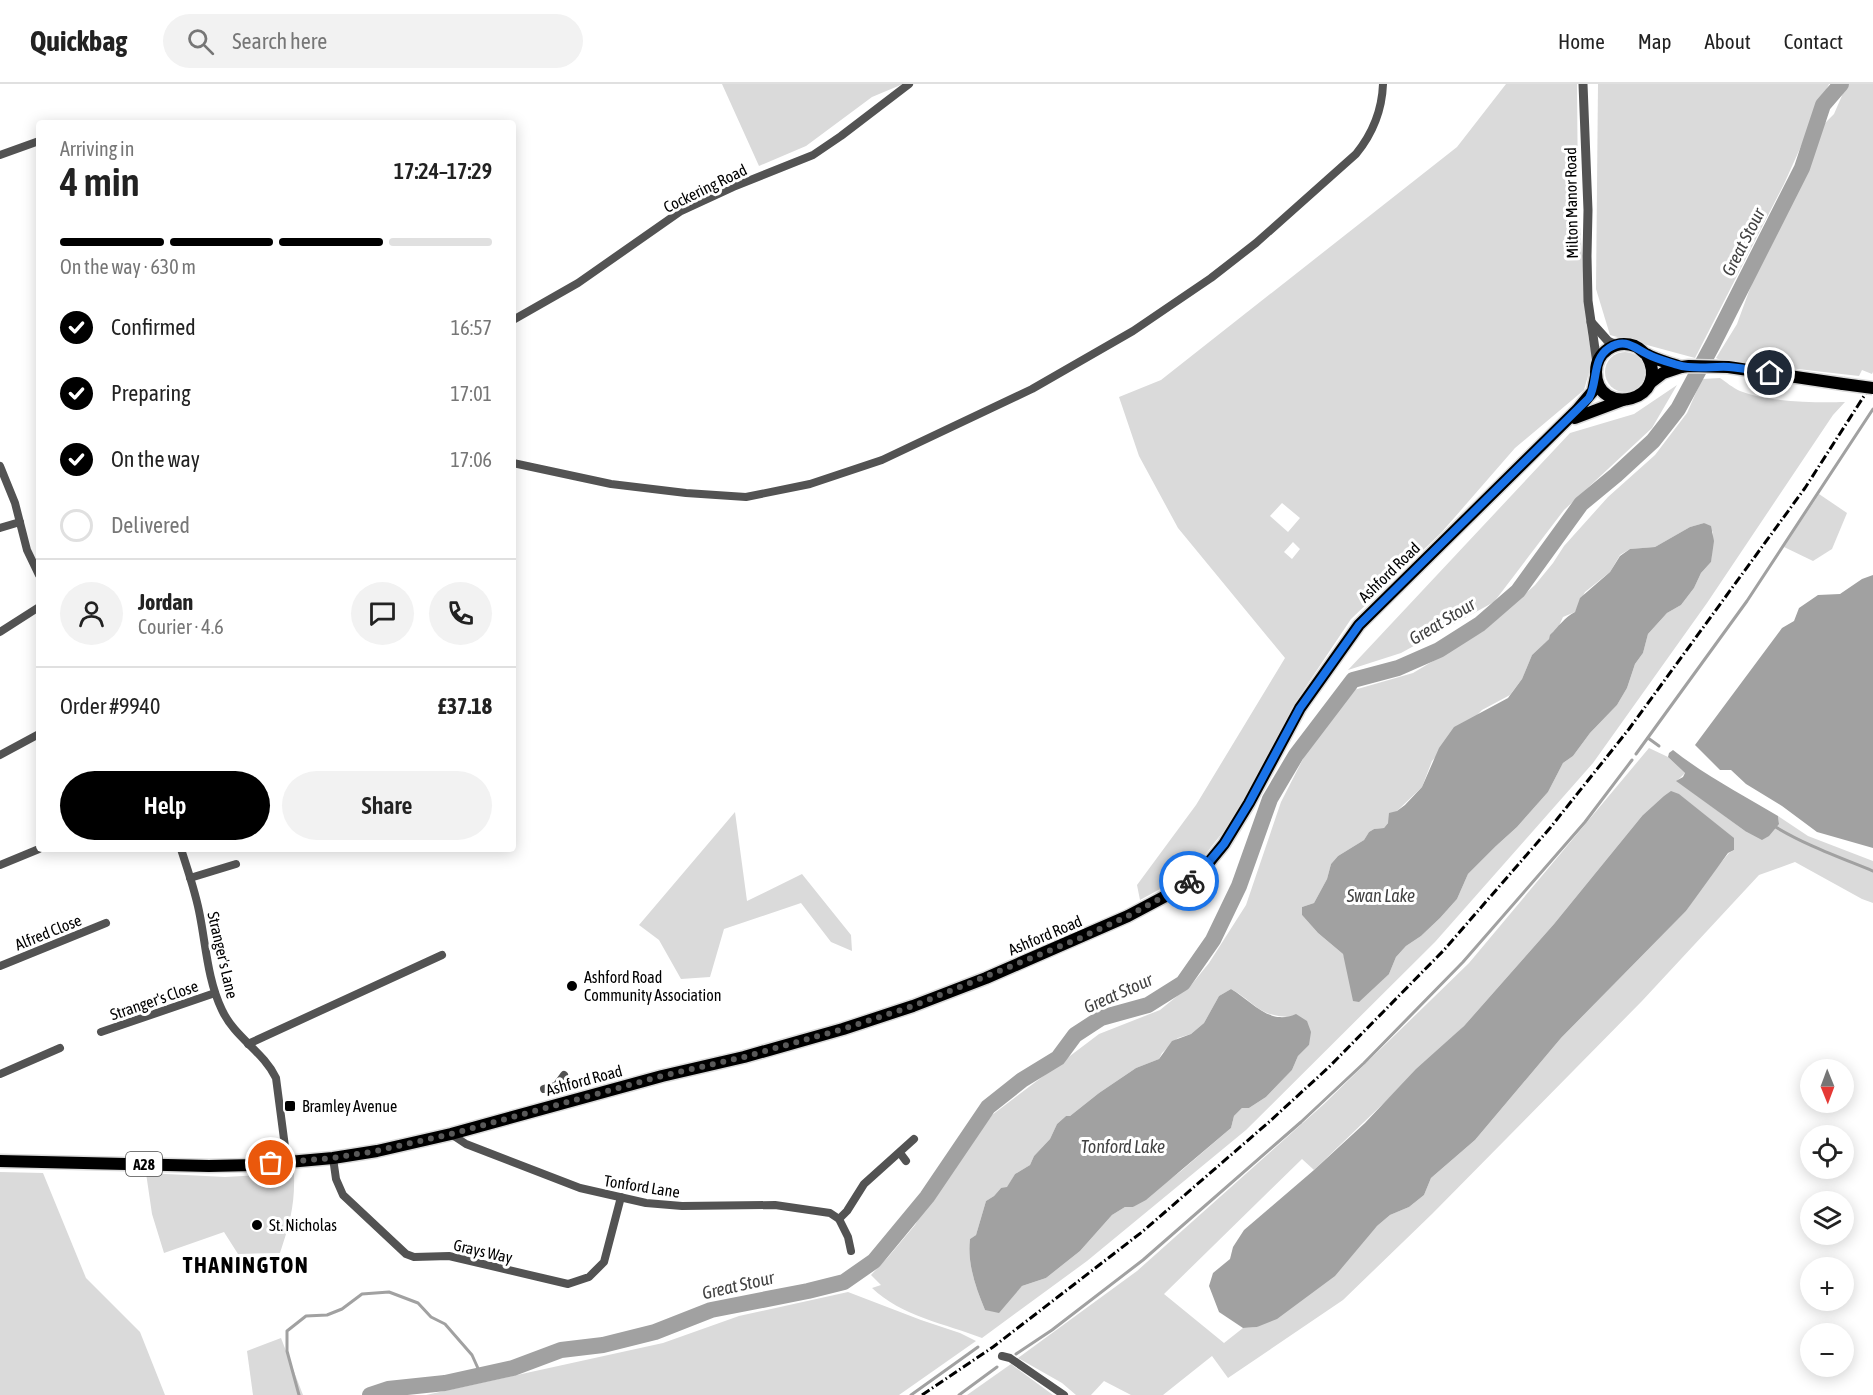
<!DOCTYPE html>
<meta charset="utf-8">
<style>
:root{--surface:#fff;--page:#f2f2f2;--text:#222;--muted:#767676;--line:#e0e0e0;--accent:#000}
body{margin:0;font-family:"Asap Condensed",sans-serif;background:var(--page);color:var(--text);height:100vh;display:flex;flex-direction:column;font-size:22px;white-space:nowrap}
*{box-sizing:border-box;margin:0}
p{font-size:20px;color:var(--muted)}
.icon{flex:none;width:33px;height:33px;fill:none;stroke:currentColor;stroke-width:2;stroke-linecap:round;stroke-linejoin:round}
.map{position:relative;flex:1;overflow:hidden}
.side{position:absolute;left:36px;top:36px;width:480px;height:732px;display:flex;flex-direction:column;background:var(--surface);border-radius:6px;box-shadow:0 3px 15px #0003}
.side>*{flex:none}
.needle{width:39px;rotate:179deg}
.buttons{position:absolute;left:1800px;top:975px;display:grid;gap:12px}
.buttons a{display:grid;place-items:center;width:54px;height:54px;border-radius:50%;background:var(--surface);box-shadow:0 3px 15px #0003;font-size:30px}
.pin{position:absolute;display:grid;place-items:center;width:51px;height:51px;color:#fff;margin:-26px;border:3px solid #fff;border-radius:50%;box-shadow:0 2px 6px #0007}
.courier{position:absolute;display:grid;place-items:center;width:60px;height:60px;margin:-30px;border:4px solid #1a73e8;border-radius:50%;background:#fff;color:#222;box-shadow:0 2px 8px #0007}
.headline em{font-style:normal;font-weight:600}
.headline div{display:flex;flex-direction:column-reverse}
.headline{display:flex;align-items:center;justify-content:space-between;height:102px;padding:0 24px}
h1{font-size:39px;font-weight:600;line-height:45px}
.bar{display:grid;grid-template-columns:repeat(4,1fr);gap:9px 6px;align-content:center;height:72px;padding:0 24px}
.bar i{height:8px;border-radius:4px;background:var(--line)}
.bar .on{background:var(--accent)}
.bar p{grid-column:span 4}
.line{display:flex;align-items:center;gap:15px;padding:0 24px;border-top:2px solid var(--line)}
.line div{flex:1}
.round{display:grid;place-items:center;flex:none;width:63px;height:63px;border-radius:32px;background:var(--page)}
ol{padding:0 24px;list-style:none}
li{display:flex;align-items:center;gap:18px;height:66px}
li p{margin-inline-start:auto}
li .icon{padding:6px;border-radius:50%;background:var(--accent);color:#fff;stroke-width:4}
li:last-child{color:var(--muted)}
li i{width:33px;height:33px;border:3px solid var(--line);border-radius:50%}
.button{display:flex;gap:12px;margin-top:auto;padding:12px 24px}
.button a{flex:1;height:69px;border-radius:36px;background:var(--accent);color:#fff;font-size:24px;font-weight:600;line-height:69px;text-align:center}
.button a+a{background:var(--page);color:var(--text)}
header{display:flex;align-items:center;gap:36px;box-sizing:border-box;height:84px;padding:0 30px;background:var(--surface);border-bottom:2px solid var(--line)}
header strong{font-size:28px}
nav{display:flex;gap:33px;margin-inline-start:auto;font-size:21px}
.search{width:420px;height:54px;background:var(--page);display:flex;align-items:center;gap:15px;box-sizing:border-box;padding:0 21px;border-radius:33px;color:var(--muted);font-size:22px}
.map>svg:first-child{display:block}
.green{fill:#dadada;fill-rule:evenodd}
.water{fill:#a1a1a1}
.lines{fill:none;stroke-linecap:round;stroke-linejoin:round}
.stream{stroke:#a1a1a1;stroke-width:3}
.river{stroke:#a1a1a1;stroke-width:16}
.trunk-casing{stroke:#dbdbdb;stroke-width:15}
.minor{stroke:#535353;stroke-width:8}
.tertiary{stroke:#535353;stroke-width:9}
.trunk{stroke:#000;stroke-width:12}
.rail{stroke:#000;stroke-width:3;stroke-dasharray:9 3 1.5 3;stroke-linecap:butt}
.trunk-bridge-casing{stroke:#dbdbdb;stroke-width:15;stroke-linecap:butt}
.trunk-bridge{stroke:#000;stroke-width:12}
.done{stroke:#595959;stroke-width:6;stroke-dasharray:0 10.8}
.route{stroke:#1a73e8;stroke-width:8}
.poi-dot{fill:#000;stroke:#fff;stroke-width:2}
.labels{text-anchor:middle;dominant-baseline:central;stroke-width:6;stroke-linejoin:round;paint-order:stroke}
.shield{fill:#fff;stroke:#4c4c4c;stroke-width:1.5}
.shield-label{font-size:15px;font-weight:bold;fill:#000}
.street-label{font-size:16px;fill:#000;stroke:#fff}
.poi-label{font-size:16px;fill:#000;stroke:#fff;text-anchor:start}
.water-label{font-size:18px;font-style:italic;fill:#424242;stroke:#fff}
.district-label{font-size:22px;font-weight:bold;letter-spacing:1.5px;fill:#000;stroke:#fff}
</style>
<header>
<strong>Quickbag</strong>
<div class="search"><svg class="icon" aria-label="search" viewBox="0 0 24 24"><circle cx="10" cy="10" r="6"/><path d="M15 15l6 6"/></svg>Search here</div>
<nav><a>Home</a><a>Map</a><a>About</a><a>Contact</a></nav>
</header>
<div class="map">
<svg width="1873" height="1311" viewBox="0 0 1873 1311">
<rect width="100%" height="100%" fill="#fff"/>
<g class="green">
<path d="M722 0H903L872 13 806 62 759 82Z"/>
<path d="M1506 0H1577L1578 114 1588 251 1593 275 1584 306 1515 364 1441 449 1351 535 1293 622 1237 730 1201 776 1182 793 1140 816 1137 801 1196 721 1285 574 1178 444 1139 372 1119 313 1161 296 1457 63ZM1282 419 1300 434 1288 448 1270 432ZM1293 458 1300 465 1292 475 1284 468Z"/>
<path d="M1598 0H1829L1784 100 1695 274 1610 251 1596 205Z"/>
<path d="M1847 0H1873V288L1872 290 1862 286 1859 292 1738 278C1730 275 1723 278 1716 274L1737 240 1752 199 1806 85 1823 41 1834 30Z"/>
<circle cx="1625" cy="288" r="20"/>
<path d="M1720 294C1726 298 1733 304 1740 307 1768 318 1815 319 1845 318L1833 331 1707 519 1593 679 1435 858 1246 1046 1087 1177 982 1254C946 1240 901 1232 872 1204L881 1201 871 1191 889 1172 915 1141 927 1120 992 1031 1099 950 1160 926 1192 900 1209 879 1246 821 1281 718 1305 671 1347 608 1413 589 1485 546 1535 501 1553 479 1564 462 1608 413 1655 371 1687 329 1702 295ZM1704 439 1713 448 1711 478 1701 489 1694 504 1681 521 1667 529 1648 550 1643 569 1635 580 1627 604 1617 621 1590 649 1573 672 1563 679 1548 708 1517 743 1496 762 1468 790 1457 815 1440 834 1421 852 1406 862 1396 873 1389 890 1346 879 1343 870 1318 849 1302 831V823L1314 819 1327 795 1331 780 1338 772 1364 756 1369 748 1374 745 1384 744 1397 727 1422 703 1432 677 1482 626 1510 611 1522 595 1532 571 1549 555 1553 548 1558 544 1563 533 1575 528 1585 508 1610 488 1620 471 1630 465 1655 463 1690 443ZM1231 905C1256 919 1258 932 1289 933L1309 961 1298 972 1292 986 1266 1013 1249 1024H1242L1234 1032 1231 1044 1181 1087 1133 1123H1125L1112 1131 1080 1167 1046 1194 1022 1202 1011 1214 985 1226C976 1204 967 1180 970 1155L976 1151 986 1117 994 1112 1001 1104H1007L1015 1090 1030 1081 1034 1072 1050 1055 1057 1040 1066 1032H1070L1099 1009 1136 984 1159 975 1162 969 1178 954 1191 950 1204 939 1219 912Z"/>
<path d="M1677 301 1652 344 1564 426 1494 518 1401 569 1348 586 1570 349 1634 330Z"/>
<path d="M1819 410 1847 429 1832 465 1813 477 1784 463Z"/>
<path d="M1649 664 1668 673 1685 689 1677 697 1745 747 1779 739 1778 732 1808 752 1873 777V819L1862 815 1795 778 1759 791 1642 917 1432 1130 1343 1216 1228 1294 1212 1272 1163 1311H1131L1104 1297 1091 1311H1076L1062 1299 1018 1274 1137 1187 1324 1020 1469 879ZM1642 732 1734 766 1729 769 1708 794 1686 827 1561 954 1475 1056 1431 1094 1424 1111 1409 1123 1390 1131 1257 1243 1243 1244 1224 1259 1164 1210 1302 1075 1314 1086 1464 942 1554 840Z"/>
<path d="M735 728 747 817 802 790 851 851 852 867 831 858 801 819 724 845 710 893 681 895 659 856 639 841Z"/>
<path d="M0 1088 43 1089 86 1194 140 1248 165 1311H0Z"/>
<path d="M146 1089 225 1093 294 1089C295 1121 290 1139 280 1169L238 1170 224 1148 164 1169 152 1130Z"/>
<path d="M848 1208 921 1236 960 1249 976 1257 899 1311H426L663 1259 739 1232Z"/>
<path d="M281 1254 303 1311H253L247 1267Z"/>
<path d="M1011 1280 1053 1311H967Z"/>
</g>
<g class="water">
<path d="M1704 439 1711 442 1714 457 1711 478 1701 489 1694 504 1681 521 1667 529 1648 550 1643 569 1635 580 1627 604 1617 621 1590 649 1573 672 1563 679 1548 708 1517 743 1496 762 1468 790 1457 815 1440 834 1421 852 1406 862 1396 873 1389 890 1359 918 1353 917 1343 870 1318 849 1302 831V823L1314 819 1327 795 1331 780 1338 772 1364 756 1369 748 1374 745 1384 744 1388 739 1389 729 1397 727 1405 721 1422 703 1439 664 1454 643 1508 614 1522 595 1532 571 1549 555 1550 551C1559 542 1564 534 1575 528L1580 514 1610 488 1620 472 1630 465 1655 463 1690 443Z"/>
<path d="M1873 491V764L1817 748 1782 722 1746 700 1731 686H1720L1695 661 1782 544 1794 537 1799 524 1818 511 1840 510 1862 495Z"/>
<path d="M1673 666C1706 692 1743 711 1778 732L1779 740 1769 752 1762 756 1745 747 1676 697 1683 693 1685 689 1668 673 1669 669Z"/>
<path d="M1671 707 1679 710 1734 754V766L1728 769 1686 827 1561 954 1475 1056 1431 1094 1424 1111 1409 1123 1390 1131 1377 1142 1335 1192 1277 1235 1257 1243 1243 1244 1219 1228 1209 1202 1213 1189 1230 1175 1233 1163 1244 1146 1314 1086 1365 1039 1416 985 1464 942 1554 840 1642 732 1664 712Z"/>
<path d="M1231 905C1252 917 1269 942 1296 930L1307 937 1311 948 1309 961 1298 972 1292 986 1266 1013 1249 1024H1242L1234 1032 1231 1044 1146 1116 1133 1123H1125L1112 1131 1080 1167 1046 1194 1022 1202 999 1229 985 1226C976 1204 967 1180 970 1155L976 1151 986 1117 994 1112 1001 1104 1007 1103 1015 1090 1030 1081 1034 1072 1050 1055 1057 1040 1066 1032H1070L1099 1009 1136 984 1159 975 1172 957 1191 950 1204 939 1219 912Z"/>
</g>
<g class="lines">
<g class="stream">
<path d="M1648 654 1659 662"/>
<path d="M1636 670 1747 517 1873 325"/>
<path d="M1774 742C1805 761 1839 773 1873 787"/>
<path d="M1016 1270 1052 1246 1143 1176 1301 1038 1364 979 1463 878 1585 738 1632 676"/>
<path d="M299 1311 287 1267V1247L306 1232 327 1231 342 1225 362 1210 389 1208 418 1219 431 1233 445 1240 472 1271 481 1291"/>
<path d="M911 1311 978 1263"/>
<path d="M959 1311 997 1283"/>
</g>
<path class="river" d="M370 1311 388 1305 445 1299 513 1284 561 1266 603 1261 655 1248 711 1226 808 1207 844 1198 874 1177 927 1113 988 1023 1022 996 1058 974 1075 951 1101 934 1148 921 1183 899 1213 856 1239 802 1270 715 1296 671 1353 596 1398 584 1439 566 1480 540 1518 507 1581 420 1616 391 1653 357 1678 325 1713 260 1802 84 1823 21 1841 0"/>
<defs>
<g id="trunk">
<path d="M1646 270C1674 317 1596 335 1596 288 1596 268 1616 255 1635 262 1640 264 1642 268 1646 270 1656 276 1670 279 1681 283"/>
<path d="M1650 299 1663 289 1681 283 1689 282 1728 283 1843 300"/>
<path d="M1575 334 1623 316"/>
<path d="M0 1077 209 1082 255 1081 333 1074 377 1067 451 1050 662 992 744 973 843 945 913 922 986 894 1128 832 1175 807 1198 791 1206 782 1224 760 1249 719 1300 624 1359 541 1577 326 1593 307 1596 292"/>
</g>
</defs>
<use href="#trunk" class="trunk-casing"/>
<g class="minor">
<path d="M0 71 39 57"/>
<path d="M513 236 578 199 681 127 733 103 813 71 841 52 909 0"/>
<path d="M513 379 611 400 686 409 746 413 810 400 882 376 1032 305 1133 247 1211 194 1256 159 1356 70C1373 49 1382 27 1383 0"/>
<path d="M0 382 15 419 27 466 39 491"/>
<path d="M0 444 20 438"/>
<path d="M0 548 39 523"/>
<path d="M0 671 39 650"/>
<path d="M181 765C188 787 196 809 200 832 206 863 208 897 222 926 235 954 263 967 276 994L287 1078"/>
<path d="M0 781 39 765"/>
<path d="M190 794 236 780"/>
<path d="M0 882 106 839"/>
<path d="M101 948 215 909"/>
<path d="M248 960 442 871"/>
<path d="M0 990 60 964"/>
<path d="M544 1005 556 1002 564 991"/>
<path d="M451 1050 466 1060 580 1104 646 1119 682 1122 775 1121 830 1129 839 1135 848 1153 851 1167"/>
<path d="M900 1069 906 1077"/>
<path d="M333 1074 336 1095 343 1111 406 1170 414 1173 449 1172 568 1200 589 1193 604 1178 621 1113"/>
<path d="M839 1135 847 1127 864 1100 914 1055"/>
<path d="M1002 1272 1010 1274 1064 1311"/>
</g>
<g class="tertiary">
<path d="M1583 0 1588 126 1587 172 1588 217 1597 279"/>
<path d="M1591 238 1608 257 1616 261"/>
</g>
<use href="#trunk" class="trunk"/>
<path class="rail" d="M922 1311 993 1263 1142 1148 1269 1038 1329 983 1444 866 1550 744 1629 645 1805 404 1873 298"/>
<defs>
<path id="trunk-bridge" d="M1843 300 1873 304"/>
</defs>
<use href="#trunk-bridge" class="trunk-bridge-casing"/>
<use href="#trunk-bridge" class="trunk-bridge"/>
</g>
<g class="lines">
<path class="done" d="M271 1079 333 1074 376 1067 451 1050 662 992 744 973 843 945 913 922 1078 855 1128 832 1174 807 1189 797"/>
<path class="route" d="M1189 797 1198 791 1224 760 1249 719 1300 624 1359 541 1589 314C1598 298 1592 275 1609 264 1625 254 1633 263 1647 270 1656 275 1668 278 1678 281 1693 286 1713 282 1729 283 1743 284 1756 287 1770 289"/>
</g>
<g class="poi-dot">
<circle cx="572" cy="902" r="6"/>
<rect x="284" y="1016" width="12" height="12" rx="3"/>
<circle cx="257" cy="1141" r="6"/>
</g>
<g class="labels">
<rect class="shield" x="126" y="1068" width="36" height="24" rx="4.5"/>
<g class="shield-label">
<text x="144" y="1080">A28</text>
</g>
<g class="street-label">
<text transform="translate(705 104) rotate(-26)">Cockering Road</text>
<text transform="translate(1571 119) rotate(-91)">Milton Manor Road</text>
<text transform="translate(1389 488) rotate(-44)">Ashford Road</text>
<text transform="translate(48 848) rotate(-22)">Alfred Close</text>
<text transform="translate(1045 851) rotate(-23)">Ashford Road</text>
<text transform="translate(223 871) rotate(77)">Stranger's Lane</text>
<text transform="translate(154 916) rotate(-19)">Stranger's Close</text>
<text transform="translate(584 996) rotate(-15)">Ashford Road</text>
<text transform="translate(642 1102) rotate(9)">Tonford Lane</text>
<text transform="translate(483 1167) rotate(13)">Grays Way</text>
</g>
<g class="poi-label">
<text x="584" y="893">Ashford Road<tspan x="584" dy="18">Community Association</tspan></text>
<text x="302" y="1022">Bramley Avenue</text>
<text x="269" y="1141">St. Nicholas</text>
</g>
<g class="water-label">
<text transform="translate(1743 158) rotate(-63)">Great Stour</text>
<text transform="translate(1442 537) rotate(-31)">Great Stour</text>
<text x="1381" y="811">Swan Lake</text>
<text transform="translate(1118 909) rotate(-24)">Great Stour</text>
<text x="1123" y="1062">Tonford Lake</text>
<text transform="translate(738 1201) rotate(-13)">Great Stour</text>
</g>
<g class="district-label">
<text x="246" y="1181">THANINGTON</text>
</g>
</g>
</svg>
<div class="buttons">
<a><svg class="needle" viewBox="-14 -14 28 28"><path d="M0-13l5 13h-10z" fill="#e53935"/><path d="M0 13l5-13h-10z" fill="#767676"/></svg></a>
<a><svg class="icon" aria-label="locate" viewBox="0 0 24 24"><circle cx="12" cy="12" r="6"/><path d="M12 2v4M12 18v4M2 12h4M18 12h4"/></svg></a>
<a><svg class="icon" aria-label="layers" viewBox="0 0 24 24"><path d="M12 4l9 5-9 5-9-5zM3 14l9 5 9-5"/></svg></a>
<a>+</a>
<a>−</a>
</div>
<div class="pin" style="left:271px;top:1079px;background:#ea580c"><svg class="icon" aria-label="bag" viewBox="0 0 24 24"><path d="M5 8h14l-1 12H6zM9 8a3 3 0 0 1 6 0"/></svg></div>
<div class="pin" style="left:1770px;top:289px;background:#1f2937"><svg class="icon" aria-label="home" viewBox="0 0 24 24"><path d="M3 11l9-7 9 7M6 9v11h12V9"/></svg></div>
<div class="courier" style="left:1189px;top:797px"><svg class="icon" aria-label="bike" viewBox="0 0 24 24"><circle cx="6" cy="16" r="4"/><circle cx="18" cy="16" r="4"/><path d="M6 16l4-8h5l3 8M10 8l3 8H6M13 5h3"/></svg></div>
<section class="side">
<div class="headline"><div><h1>4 min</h1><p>Arriving in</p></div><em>17:24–17:29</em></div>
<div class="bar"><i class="on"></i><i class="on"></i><i class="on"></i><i></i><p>On the way · 630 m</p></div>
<ol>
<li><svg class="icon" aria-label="check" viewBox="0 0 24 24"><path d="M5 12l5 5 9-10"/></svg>Confirmed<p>16:57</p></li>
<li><svg class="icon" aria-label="check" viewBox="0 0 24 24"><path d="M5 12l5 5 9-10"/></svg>Preparing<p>17:01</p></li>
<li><svg class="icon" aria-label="check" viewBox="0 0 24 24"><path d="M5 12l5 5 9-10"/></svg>On the way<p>17:06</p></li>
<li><i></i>Delivered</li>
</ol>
<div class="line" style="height:108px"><a class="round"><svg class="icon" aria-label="person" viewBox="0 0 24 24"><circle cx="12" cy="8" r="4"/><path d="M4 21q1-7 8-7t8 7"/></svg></a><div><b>Jordan</b><p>Courier · 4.6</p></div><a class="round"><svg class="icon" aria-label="chat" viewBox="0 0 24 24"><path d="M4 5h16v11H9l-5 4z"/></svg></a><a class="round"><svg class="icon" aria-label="phone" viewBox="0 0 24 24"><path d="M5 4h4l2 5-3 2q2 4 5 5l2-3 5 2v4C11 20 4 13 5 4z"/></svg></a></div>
<div class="line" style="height:78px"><div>Order #9940</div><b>£37.18</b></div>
<div class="button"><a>Help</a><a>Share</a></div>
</section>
</div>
